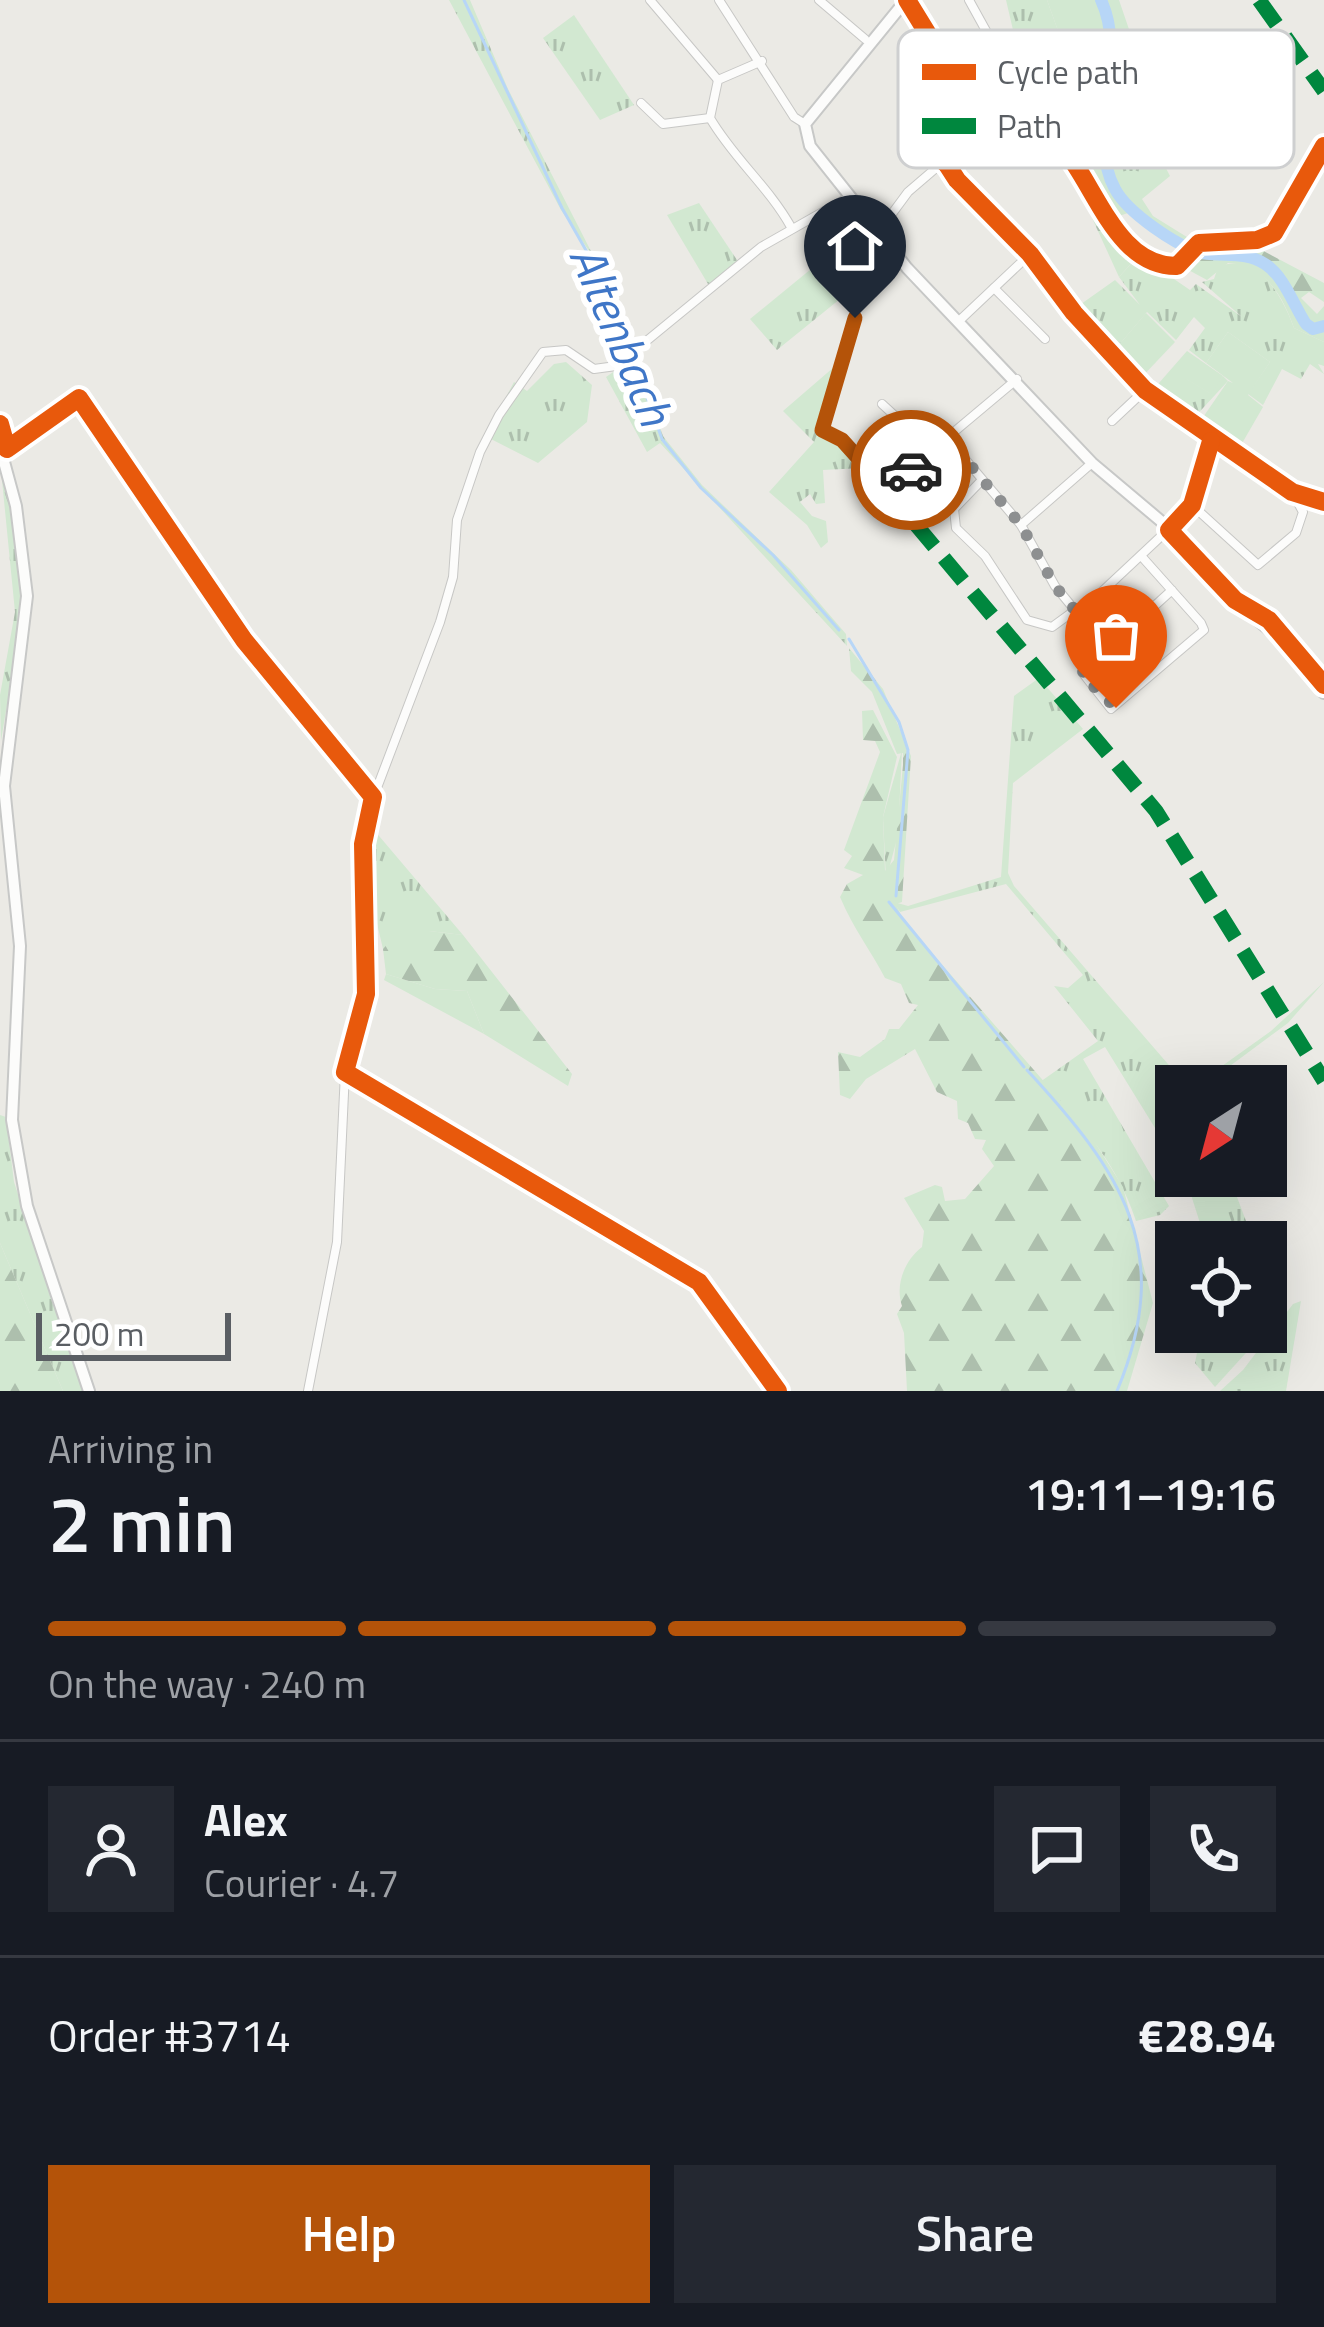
<!DOCTYPE html>
<meta charset="utf-8">
<style>
:root{--surface:#171b24;--page:#242831;--text:#f1f3f6;--muted:#9ea1a6;--line:#363941;--accent:#b45309}
body{margin:0;font-family:"Titillium Web",sans-serif;background:var(--page);color:var(--text);height:100vh;display:flex;flex-direction:column;font-size:45px;white-space:nowrap}
*{box-sizing:border-box;margin:0}
p{font-size:39px;color:var(--muted)}
.icon{flex:none;width:66px;height:66px;fill:none;stroke:currentColor;stroke-width:2;stroke-linecap:round;stroke-linejoin:round}
.map{position:relative;height:1391px;overflow:hidden}
.panel{display:flex;flex-direction:column;background:var(--surface);flex:1}
.panel>*{flex:none}
.needle{width:78px;rotate:216deg}
.tools{position:absolute;left:1155px;top:1065px;display:grid;gap:24px}
.tools a{display:grid;place-items:center;width:132px;height:132px;border-radius:0px;background:var(--surface);box-shadow:0 12px 48px #0002;font-size:60px}
.scale{position:absolute;left:36px;bottom:30px;width:195px;box-sizing:border-box;padding-left:12px;border:6px solid #5a5e63;border-top:0;font-size:33px;line-height:42px;white-space:nowrap;color:#5a5e63;-webkit-text-stroke:9px #fff;paint-order:stroke}
.pin{position:absolute;display:grid;place-items:center;width:102px;height:102px;color:#fff;margin:-123px -51px;border-radius:50% 50% 50% 0;rotate:-45deg;box-shadow:0 0 12px #0007}
.pin .icon{rotate:45deg}
.courier{position:absolute;display:grid;place-items:center;width:120px;height:120px;margin:-60px;border:9px solid #b45309;border-radius:50%;background:#fff;color:#222;box-shadow:0 3px 15px #0007}
.overview em{font-style:normal;font-weight:600}
.overview div{display:flex;flex-direction:column-reverse}
.overview{display:flex;align-items:center;justify-content:space-between;height:204px;padding:0 48px}
h1{font-size:78px;font-weight:600;line-height:90px}
.bar{display:grid;grid-template-columns:repeat(4,1fr);gap:18px 12px;align-content:center;height:144px;padding:0 48px}
.bar i{height:15px;border-radius:9px;background:var(--line)}
.bar .current{background:var(--accent)}
.bar p{grid-column:span 4}
.line{display:flex;align-items:center;gap:30px;padding:0 48px;border-top:3px solid var(--line)}
.line div{flex:1}
.round{display:grid;place-items:center;flex:none;width:126px;height:126px;border-radius:0px;background:var(--page)}
.primary-button{display:flex;gap:24px;margin-top:auto;padding:24px 48px}
.primary-button a{flex:1;height:138px;border-radius:0px;background:var(--accent);color:#fff;font-size:48px;font-weight:600;line-height:138px;text-align:center}
.primary-button a+a{background:var(--page);color:var(--text)}
.map>svg:first-child{display:block}
.grass{fill:url(#grass-tufts)}
.forest{fill:url(#forest-firs)}
.garden{fill:#d2e8d1}
.lines{fill:none;stroke-linecap:round;stroke-linejoin:round}
.stream{stroke:#b7d6f7;stroke-width:3}
.river{stroke:#b7d6f7;stroke-width:12}
.street-casing{stroke:#c7c7c5;stroke-width:10}
.secondary-casing{stroke:#c7c8c7;stroke-width:14}
.street{stroke:#fcfcfb;stroke-width:8}
.secondary{stroke:#fcfcfb;stroke-width:10}
.quiet{stroke:#00873e;stroke-width:15;stroke-dasharray:30 15;stroke-linecap:butt}
.cycleway-casing{stroke:#fff;stroke-width:26}
.cycleway{stroke:#e8590c;stroke-width:18}
.done{stroke:#8d8f90;stroke-width:12;stroke-dasharray:0 21.6}
.route{stroke:#b45309;stroke-width:15}
.labels{text-anchor:middle;dominant-baseline:central;stroke-width:12;stroke-linejoin:round;paint-order:stroke}
.water-label{font-size:48px;font-style:italic;fill:#3f76c7;stroke:#fff}
.key{fill:#fff;stroke:#cecfd0;stroke-width:3}
.key-label{font-size:33px;fill:#5a5e63}
</style>
<div class="map">
<svg width="1324" height="1391" viewBox="0 0 1324 1391">
<defs>
<pattern id="grass-tufts" width="24" height="20" patternUnits="userSpaceOnUse" patternTransform="scale(3)"><rect width="24" height="20" fill="#d2e8d1"/><path d="M3 7l-1-3M5 7V3M7 7l1-3M15 17l-1-3M17 17v-4M19 17l1-3" fill="none" stroke="#adbfad"/></pattern>
<pattern id="forest-firs" width="22" height="20" patternUnits="userSpaceOnUse" patternTransform="scale(3)"><rect width="22" height="20" fill="#d2e8d1"/><path d="M5 1l3.5 6h-7zM16 11l3.5 6h-7z" fill="#adbfad"/></pattern>
</defs>
<rect width="100%" height="100%" fill="#ebeae5"/>
<g class="grass">
<path d="M449 0H470L508 89 596 261 561 210Z"/>
<path d="M1006 0H1047L1066 53H1085L1106 26 1096 0H1119L1148 85 1155 147 1170 176 1142 199 1153 216 1195 242 1189 250 1128 213 1113 218 1059 140 1069 126 1048 71 1042 34 1013 30Z"/>
<path d="M574 15 634 105 600 120 543 38Z"/>
<path d="M699 203 741 266 711 289 667 215Z"/>
<path d="M1139 255 1190 290 1196 284 1242 317 1202 282 1214 279 1218 267C1257 250 1283 297 1294 328L1324 342V366L1318 364 1324 374 1310 364 1301 379 1282 369 1263 405 1248 394 1270 362 1228 332 1206 363 1189 350 1205 328 1194 317 1176 340 1147 312 1113 352 1074 309 1115 280 1140 305 1119 277Z"/>
<path d="M822 260 840 299 777 350 750 319Z"/>
<path d="M635 357 663 436 702 485 791 570 846 634 847 646 660 443 647 452 606 377Z"/>
<path d="M566 362 592 385 587 422 538 463 485 436 514 382 527 391 554 364Z"/>
<path d="M834 367 820 432 839 440 862 468 823 470 825 503 816 504 810 494 800 502 812 516 826 521 828 542 821 548 807 525 769 492 814 442 783 411Z"/>
<path d="M1223 376 1228 381 1191 421 1167 402 1185 378 1210 393Z"/>
<path d="M0 460 17 527 22 614 1 741 0 695 15 612Z"/>
<path d="M1039 678 1083 729 1013 783 1008 873 1014 886 1187 1086H1176V1162L1105 1047 1083 1059 1169 1206 1160 1215 1136 1221C1118 1165 1082 1123 1040 1082L1098 1041 1054 986 1068 988 1083 975 1006 884 900 912 894 902 908 906 1001 877 1014 696Z"/>
<path d="M902 750 898 835 886 880 883 817Z"/>
<path d="M374 830 463 935C431 932 406 923 383 949L371 898Z"/>
<path d="M386 974 435 989 467 991 484 1034 384 980Z"/>
<path d="M1324 982 1288 1023 1203 1086H1194L1271 1031Z"/>
<path d="M0 1115 6 1117 14 1182 83 1391H63L0 1243Z"/>
<path d="M1185 1176H1229L1254 1242H1206Z"/>
<path d="M1301 1301 1286 1391H1220L1243 1370 1293 1304Z"/>
<path d="M1201 1332H1265L1215 1387 1195 1363Z"/>
</g>
<g class="forest">
<path d="M1078 181 1137 257 1119 277 1076 183Z"/>
<path d="M1216 241 1254 246 1324 283V302L1309 292 1301 298 1317 314 1324 306V342L1294 328C1283 296 1265 265 1228 263L1207 280 1183 267 1199 243Z"/>
<path d="M849 648 883 689 911 756 902 902 896 904 903 920 1089 1133 1123 1187 1153 1303 1127 1391H907L904 1333 897 1314 902 1306C895 1285 904 1261 922 1247L924 1231 904 1198 935 1185 942 1187 945 1201 965 1199 994 1166 982 1149 986 1140 975 1139 968 1123 958 1119 957 1101 937 1092 915 1049 866 1079 850 1099 840 1095 838 1052 860 1057 885 1039 889 1029H899L918 1005 909 1003 901 984 885 978C871 951 853 928 840 897L847 884 863 875 844 868 852 856 844 850 880 752 875 741 863 740 862 711 873 710 897 757 883 817 885 871 894 860 903 765V753L897 754 872 692 851 671Z"/>
<path d="M412 929 463 935 572 1074 568 1086 484 1034 467 991 435 989 386 974 383 949 396 934Z"/>
<path d="M0 1243 63 1391H0Z"/>
</g>
<g class="garden">
<path d="M1047 0H1096L1106 26C1097 47 1088 53 1066 53Z"/>
<path d="M1146 313 1175 342 1139 380 1113 352Z"/>
<path d="M1228 332 1270 362 1248 395 1263 407 1237 452 1197 426 1228 381 1233 383 1206 363Z"/>
<path d="M1187 351 1223 376 1211 394 1186 379 1167 402 1152 391Z"/>
</g>
<g class="lines">
<g class="stream">
<path d="M464 0 562 208 604 282 631 349"/>
<path d="M633 359 662 439 701 488 773 555 839 630"/>
<path d="M849 639 899 722 908 750 896 896"/>
<path d="M889 902 1024 1067"/>
<path d="M1027 1070C1121 1172 1176 1250 1117 1391"/>
</g>
<path class="river" d="M1101 0C1129 59 1085 135 1115 189 1127 212 1177 247 1203 253 1225 257 1245 251 1265 264 1284 276 1294 306 1306 324L1313 329 1324 326"/>
<defs>
<g id="street">
<path d="M650 0 718 80"/>
<path d="M719 0 794 117 805 124"/>
<path d="M819 0 865 39"/>
<path d="M907 0 950 70"/>
<path d="M969 0 990 38 1001 91"/>
<path d="M762 61 718 80 710 118C734 159 768 186 791 227"/>
<path d="M950 70 917 118 957 180 1030 254 1074 313 1145 390 1292 492 1303 512 1296 533 1258 565 1192 505"/>
<path d="M641 103 663 124 710 118"/>
<path d="M943 162 908 192 877 234 822 430 842 439 886 489 1017 379"/>
<path d="M945 163 1004 108 972 68 950 70"/>
<path d="M994 288 1045 339"/>
<path d="M959 321 1030 254"/>
<path d="M882 404 933 451"/>
<path d="M1112 421 1145 390"/>
<path d="M948 439 1021 525 1055 586 1107 649"/>
<path d="M981 481 954 509 956 528 985 556 1027 620 1052 627 1074 611"/>
<path d="M1021 525 1092 463"/>
<path d="M1143 558 1201 623 1204 630 1111 709 1082 672 1172 590"/>
<path d="M1077 615 1187 512 1211 441"/>
<path d="M308 1391 337 1242 345 1072 366 994 364 822 440 622 453 577 457 520 480 452 499 415 543 352 566 350 594 369 616 366 761 247 849 197"/>
</g>
<g id="secondary">
<path d="M906 0 805 124 810 146 907 268 1092 463 1162 522 1238 604 1278 637 1324 693"/>
<path d="M1004 108C1077 133 1112 267 1177 266L1199 243 1257 240 1274 233 1324 146"/>
<path d="M0 447 16 506 27 596 4 786 20 946 12 1120 27 1206 89 1391"/>
</g>
</defs>
<use href="#street" class="street-casing"/>
<use href="#secondary" class="secondary-casing"/>
<use href="#street" class="street"/>
<use href="#secondary" class="secondary"/>
<g class="quiet">
<path d="M1259 0 1324 91"/>
<path d="M886 489 1156 811 1324 1081"/>
</g>
<defs>
<g id="cycleway">
<path d="M907 0 950 70 917 118 957 180 1030 254 1074 313 1145 390 1292 492 1324 502"/>
<path d="M945 163 1009 109C1024 120 1042 129 1056 141 1094 176 1113 267 1177 266L1199 243 1257 240 1274 233 1324 146"/>
<path d="M0 424 7 449 79 398 244 640 373 797 363 844 366 994 345 1072 699 1282 778 1391"/>
<path d="M1211 441 1192 505 1169 530 1235 600 1269 620 1324 685"/>
</g>
</defs>
<use href="#cycleway" class="cycleway-casing"/>
<use href="#cycleway" class="cycleway"/>
</g>
<g class="lines">
<path class="done" d="M911 470 948 439 1021 525 1055 586 1107 649 1081 674 1116 708"/>
<path class="route" d="M855 318 822 430 842 440 886 489 911 470"/>
</g>
<g class="labels">
<g class="water-label">
<text transform="translate(622 335) rotate(67)">Altenbach</text>
</g>
</g>
<rect x="898" y="30" width="396" height="138" rx="18" class="key"/>
<rect x="922" y="64" width="54" height="16" fill="#e8590c"/>
<rect x="922" y="118" width="54" height="16" fill="#00873e"/>
<g class="key-label">
<text x="997" y="84">Cycle path</text>
<text x="997" y="138">Path</text>
</g>
</svg>
<div class="tools">
<a><svg class="needle" viewBox="-14 -14 28 28"><path d="M0-13l5 13h-10z" fill="#e53935"/><path d="M0 13l5-13h-10z" fill="#9ea1a6"/></svg></a>
<a><svg class="icon" aria-label="locate" viewBox="0 0 24 24"><circle cx="12" cy="12" r="6"/><path d="M12 2v4M12 18v4M2 12h4M18 12h4"/></svg></a>
</div>
<div class="scale">200 m</div>
<div class="pin" style="left:1116px;top:708px;background:#ea580c"><svg class="icon" aria-label="bag" viewBox="0 0 24 24"><path d="M5 8h14l-1 12H6zM9 8a3 3 0 0 1 6 0"/></svg></div>
<div class="pin" style="left:855px;top:318px;background:#1f2937"><svg class="icon" aria-label="home" viewBox="0 0 24 24"><path d="M3 11l9-7 9 7M6 9v11h12V9"/></svg></div>
<div class="courier" style="left:911px;top:470px"><svg class="icon" aria-label="car" viewBox="0 0 24 24"><path d="M5 17H2v-5l4-1 3-4h7l3 4 3 1v5h-3M9 17h6M6 11h13"/><circle cx="7" cy="17" r="2"/><circle cx="17" cy="17" r="2"/></svg></div>
</div>
<section class="panel">
<div class="overview"><div><h1>2 min</h1><p>Arriving in</p></div><em>19:11–19:16</em></div>
<div class="bar"><i class="current"></i><i class="current"></i><i class="current"></i><i></i><p>On the way · 240 m</p></div>
<div class="line" style="height:216px"><a class="round"><svg class="icon" aria-label="person" viewBox="0 0 24 24"><circle cx="12" cy="8" r="4"/><path d="M4 21q1-7 8-7t8 7"/></svg></a><div><b>Alex</b><p>Courier · 4.7</p></div><a class="round"><svg class="icon" aria-label="chat" viewBox="0 0 24 24"><path d="M4 5h16v11H9l-5 4z"/></svg></a><a class="round"><svg class="icon" aria-label="phone" viewBox="0 0 24 24"><path d="M5 4h4l2 5-3 2q2 4 5 5l2-3 5 2v4C11 20 4 13 5 4z"/></svg></a></div>
<div class="line" style="height:156px"><div>Order #3714</div><b>€28.94</b></div>
<div class="primary-button"><a>Help</a><a>Share</a></div>
</section>
